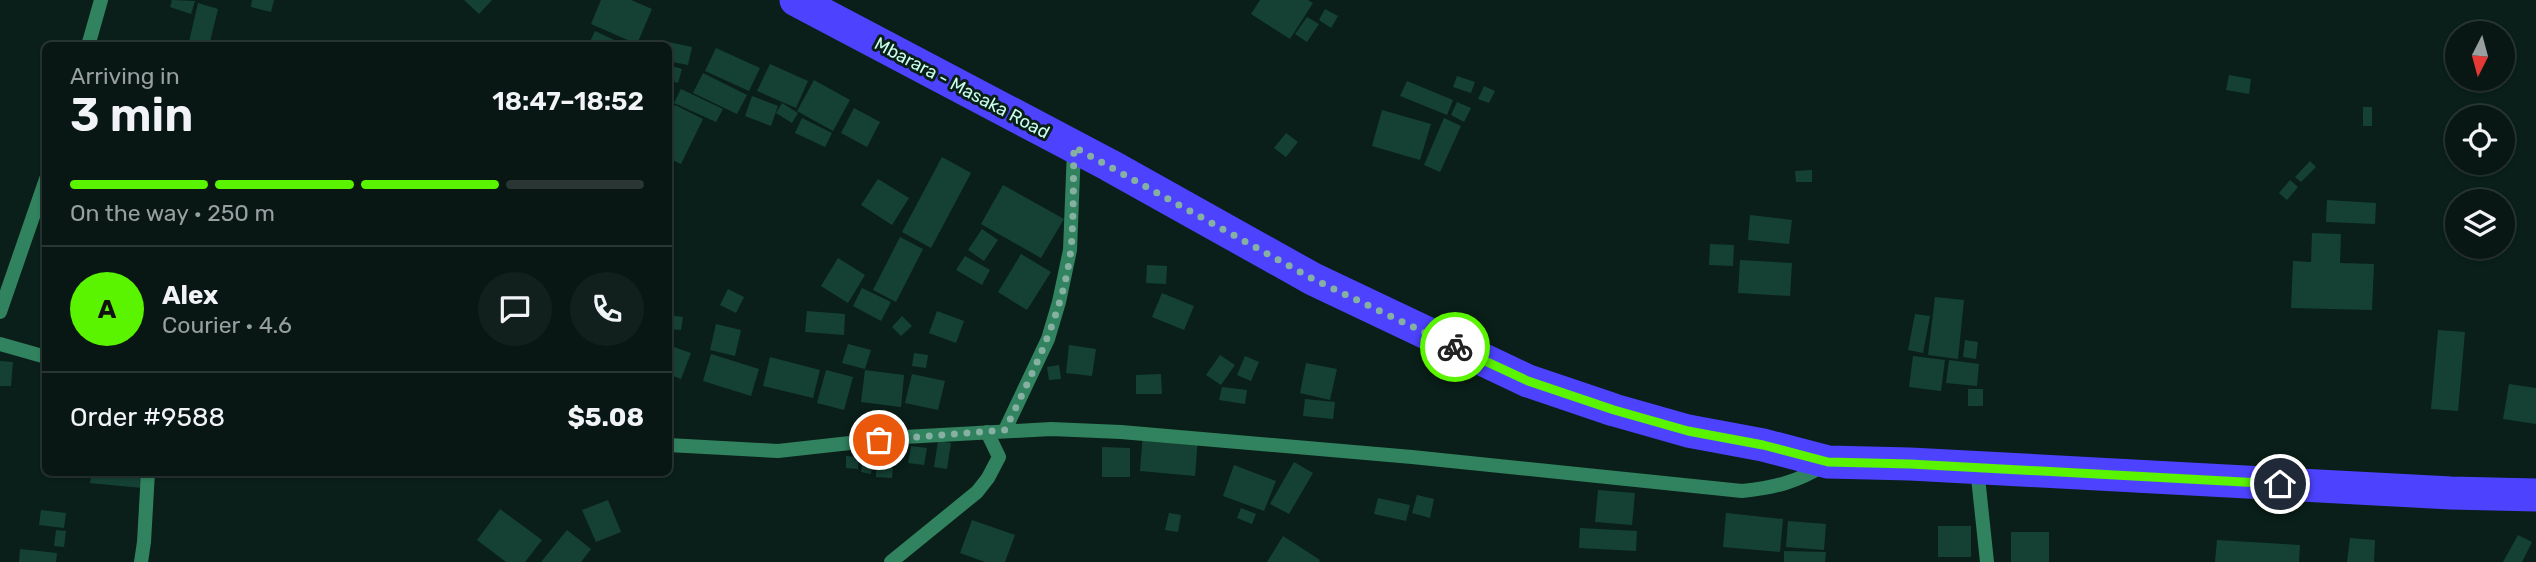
<!DOCTYPE html>
<meta charset="utf-8">
<style>
:root{--surface:#081713;--page:#11201c;--text:#f1f3f6;--muted:#989fa0;--line:#293633;--accent:#5af300}
body{margin:0;font-family:Rubik,sans-serif;background:var(--page);color:var(--text);height:100vh;display:flex;flex-direction:column;font-size:26px;white-space:nowrap}
*{box-sizing:border-box;margin:0}
p{font-size:23px;color:var(--muted)}
.icon{flex:none;width:38px;height:38px;fill:none;stroke:currentColor;stroke-width:2;stroke-linecap:round;stroke-linejoin:round}
.map{position:relative;flex:1;overflow:hidden}
.drawer{position:absolute;left:42px;top:42px;width:630px;height:434px;display:flex;flex-direction:column;background:var(--surface);border-radius:10px;box-shadow:0 2px 5px #0004,0 0 0 2px var(--line)}
.drawer>*{flex:none}
.needle{width:46px;rotate:186deg}
.buttons{position:absolute;left:2445px;top:21px;display:grid;gap:14px}
.buttons a{display:grid;place-items:center;width:70px;height:70px;border-radius:50%;background:var(--surface);box-shadow:0 2px 5px #0004,0 0 0 2px var(--line);font-size:35px}
.pin{position:absolute;display:grid;place-items:center;width:60px;height:60px;color:#fff;margin:-30px;border:4px solid #fff;border-radius:50%;box-shadow:0 2px 7px #0007}
.courier{position:absolute;display:grid;place-items:center;width:70px;height:70px;margin:-35px;border:5px solid #5af300;border-radius:50%;background:#fff;color:#222;box-shadow:0 2px 9px #0007}
.overview em{font-style:normal;font-weight:600}
.overview div{display:flex;flex-direction:column-reverse}
.overview{display:flex;align-items:center;justify-content:space-between;height:119px;padding:0 28px}
h1{font-size:46px;font-weight:600;line-height:52px}
.bar{display:grid;grid-template-columns:repeat(4,1fr);gap:10px 7px;align-content:center;height:84px;padding:0 28px}
.bar i{height:9px;border-radius:5px;background:var(--line)}
.bar .on{background:var(--accent)}
.bar p{grid-column:span 4}
.line{display:flex;align-items:center;gap:18px;padding:0 28px;border-top:2px solid var(--line)}
.line div{flex:1}
.round{display:grid;place-items:center;flex:none;width:74px;height:74px;border-radius:37px;background:var(--page)}
.map>svg:first-child{display:block}
.building{fill:#154135}
.lines{fill:none;stroke-linecap:round;stroke-linejoin:round}
.street{stroke:#31825f;stroke-width:14}
.highway{stroke:#4d43ff;stroke-width:33}
.done{stroke:#86b1a2;stroke-width:7;stroke-dasharray:0 12.6}
.route{stroke:#5af300;stroke-width:9}
.labels{text-anchor:middle;dominant-baseline:central;stroke-width:6;stroke-linejoin:round;paint-order:stroke}
.street-label{font-size:18px;fill:#c8ffec;stroke:#0a1f19}
</style>
<div class="map">
<svg width="2536" height="562" viewBox="0 0 2536 562">
<rect width="100%" height="100%" fill="#0a1f19"/>
<g class="building">
<path d="M172 0 195 1 191 14 170 7Z"/>
<path d="M252 0H274L271 12 251 7Z"/>
<path d="M464 0H492L479 14Z"/>
<path d="M601 0H631L652 9 637 44 591 24Z"/>
<path d="M1260 0H1308L1313 3 1290 39 1251 14Z"/>
<path d="M198 3 218 9 209 46H188Z"/>
<path d="M1325 9 1338 16 1331 28 1319 20Z"/>
<path d="M1307 17 1319 24 1307 42 1295 34Z"/>
<path d="M595 31 627 46H588Z"/>
<path d="M659 40 692 47 688 65 668 61V46H658Z"/>
<path d="M716 48 760 68 749 91 705 71Z"/>
<path d="M770 64 808 81 796 108 757 91Z"/>
<path d="M668 65 682 69 678 83 668 80Z"/>
<path d="M703 73 747 95 737 114 693 93Z"/>
<path d="M2229 75 2251 79 2249 94 2226 90Z"/>
<path d="M1457 76 1475 82 1471 93 1453 87Z"/>
<path d="M814 80 850 100 833 131 797 111Z"/>
<path d="M1407 81 1453 100 1447 115 1400 96Z"/>
<path d="M1484 86 1495 91 1489 103 1478 99Z"/>
<path d="M681 89 723 109 716 122 674 103Z"/>
<path d="M752 96 778 106 771 126 745 116Z"/>
<path d="M1457 102 1471 108 1464 122 1451 115Z"/>
<path d="M782 103 798 113 792 123 776 113Z"/>
<path d="M675 105 703 119 681 164 668 158V119Z"/>
<rect x="2363" y="107" width="9" height="19"/>
<path d="M854 108 880 122 867 147 841 133Z"/>
<path d="M1382 110 1431 124 1420 160 1372 146Z"/>
<path d="M802 118 832 133 825 147 795 133Z"/>
<path d="M1444 118 1461 126 1440 172 1424 165Z"/>
<path d="M1286 133 1298 142 1286 157 1274 148Z"/>
<path d="M942 157 971 173 931 248 902 232Z"/>
<path d="M2310 161 2316 167 2301 182 2295 177Z"/>
<path d="M1812 170V182H1796L1795 171Z"/>
<path d="M878 179 909 198 892 225 861 205Z"/>
<path d="M2290 180 2298 187 2287 200 2279 193Z"/>
<path d="M1003 185 1064 219 1041 258 981 224Z"/>
<path d="M2327 200 2376 203 2375 224 2326 222Z"/>
<path d="M1750 215 1792 220 1789 244 1748 240Z"/>
<path d="M982 229 998 240 984 261 968 250Z"/>
<path d="M2312 233 2341 234 2340 263 2374 264 2372 310 2291 308 2293 261 2311 262Z"/>
<path d="M900 237 923 249 896 302 873 290Z"/>
<path d="M1710 244 1734 245 1733 266 1709 265Z"/>
<path d="M1021 254 1051 272 1027 310 998 292Z"/>
<path d="M965 256 990 270 982 285 956 270Z"/>
<path d="M838 258 865 275 848 303 821 286Z"/>
<path d="M1740 260 1792 263 1790 296 1738 293Z"/>
<path d="M1147 265 1167 266 1166 284 1146 283Z"/>
<path d="M862 288 891 302 881 321 853 306Z"/>
<path d="M728 289 744 297 736 313 720 305Z"/>
<path d="M1162 293 1194 306 1184 330 1152 317Z"/>
<path d="M1935 297 1964 300 1958 359 1928 355Z"/>
<path d="M807 311 845 314 844 335 805 332Z"/>
<path d="M937 311 964 321 956 343 929 333Z"/>
<path d="M1915 314 1930 316 1923 353 1908 350Z"/>
<path d="M668 315 683 317 681 330 668 329Z"/>
<path d="M902 316 912 326 901 336 892 327Z"/>
<path d="M716 324 741 330 735 356 710 350Z"/>
<path d="M2438 330 2465 332 2458 411 2431 409Z"/>
<path d="M1965 340 1978 342 1976 359 1963 357Z"/>
<path d="M848 344 871 350 865 369 842 363Z"/>
<path d="M668 345 691 353 681 379 668 374Z"/>
<path d="M1069 345 1096 349 1092 376 1066 373Z"/>
<path d="M914 353 928 355 926 368 912 366Z"/>
<path d="M711 354 759 369 751 396 703 381Z"/>
<path d="M1220 355 1235 365 1221 385 1206 375Z"/>
<path d="M1245 356 1259 362 1251 381 1237 375Z"/>
<path d="M1913 356 1945 360 1941 391 1909 387Z"/>
<path d="M770 357 820 370 813 398 763 386Z"/>
<path d="M1949 360 1979 364 1977 386 1946 383Z"/>
<path d="M0 361 13 362 11 386H0Z"/>
<path d="M1306 363 1337 369 1330 400 1300 393Z"/>
<path d="M1059 365 1061 379 1049 380 1047 367Z"/>
<path d="M826 370 853 377 844 410 817 403Z"/>
<path d="M865 370 904 375 901 407 861 402Z"/>
<path d="M912 374 945 381 938 410 905 403Z"/>
<path d="M1161 374 1162 394H1136V375Z"/>
<path d="M2509 384 2536 388V424L2503 419Z"/>
<path d="M1222 387 1247 390 1245 404 1219 400Z"/>
<rect x="1968" y="389" width="15" height="17"/>
<path d="M1305 399 1335 402 1333 419 1303 416Z"/>
<path d="M1143 432 1198 437 1195 476 1140 471Z"/>
<path d="M938 441 951 443 947 469 934 467Z"/>
<path d="M911 446 927 448 924 465 908 463Z"/>
<path d="M1102 447 1130 448V477H1102Z"/>
<path d="M846 456 859 457 858 469 846 468Z"/>
<path d="M863 458 873 460 871 474 861 472Z"/>
<path d="M1294 462 1313 473 1289 514 1270 504Z"/>
<path d="M1234 465 1276 481 1264 511 1223 496Z"/>
<path d="M876 467 893 468 892 478 876 477Z"/>
<path d="M92 472 144 474 142 488 90 483Z"/>
<path d="M1598 490 1635 493 1632 525 1595 522Z"/>
<path d="M1417 495 1434 499 1430 518 1412 513Z"/>
<path d="M1378 498 1410 505 1406 521 1374 514Z"/>
<path d="M608 500 621 532 596 542 582 510Z"/>
<path d="M1241 508 1256 514 1252 524 1237 518Z"/>
<path d="M500 509 542 540 525 562H506L477 540Z"/>
<path d="M41 510 66 513 64 528 39 525Z"/>
<path d="M1169 513 1181 515 1178 532 1165 530Z"/>
<path d="M1726 513 1783 519 1780 552 1723 547Z"/>
<path d="M972 520 1015 535 1005 562H985L960 553Z"/>
<path d="M1788 521 1826 524 1824 550 1786 547Z"/>
<rect x="1938" y="526" width="33" height="31"/>
<path d="M1580 528 1637 531 1636 551 1579 548Z"/>
<path d="M56 530 66 531 64 547 54 546Z"/>
<path d="M567 530 591 549 581 562H541Z"/>
<rect x="2011" y="532" width="38" height="30"/>
<path d="M2518 535 2532 542 2522 562H2503Z"/>
<path d="M1283 536 1320 560 1319 562H1267Z"/>
<path d="M2350 538 2375 540 2374 562H2347Z"/>
<path d="M2217 540 2300 545 2299 562H2215Z"/>
<path d="M20 549 57 553 56 562H19Z"/>
<path d="M1784 551 1826 552 1825 562H1784Z"/>
</g>
<g class="lines">
<g class="street">
<path d="M88 46 101 0"/>
<path d="M0 312 46 179"/>
<path d="M0 344 46 357"/>
<path d="M1005 430 1048 339 1059 302 1070 250 1074 149"/>
<path d="M668 445 778 451 904 437 1051 429 1121 432 1412 457 1742 491C1773 488 1798 482 1824 465"/>
<path d="M1977 468 1987 562"/>
<path d="M141 562 144 542 148 472"/>
<path d="M891 562 977 492 988 478 999 457 987 432"/>
</g>
<path class="highway" d="M796 0 1109 165 1313 279 1528 381 1614 410 1688 431 1763 445 1828 462 1910 464 2451 493 2536 495"/>
</g>
<g class="lines">
<path class="done" d="M879 440 1005 430C1033 372 1063 314 1071 249 1074 216 1073 181 1074 147L1313 279 1455 347"/>
<path class="route" d="M1455 347 1528 381 1614 410 1688 431 1763 445 1828 462 1910 464 2280 484"/>
</g>
<g class="labels">
<g class="street-label">
<text transform="translate(962 88) rotate(28)">Mbarara - Masaka Road</text>
</g>
</g>
</svg>
<div class="buttons">
<a><svg class="needle" viewBox="-14 -14 28 28"><path d="M0-13l5 13h-10z" fill="#e53935"/><path d="M0 13l5-13h-10z" fill="#989fa0"/></svg></a>
<a><svg class="icon" aria-label="locate" viewBox="0 0 24 24"><circle cx="12" cy="12" r="6"/><path d="M12 2v4M12 18v4M2 12h4M18 12h4"/></svg></a>
<a><svg class="icon" aria-label="layers" viewBox="0 0 24 24"><path d="M12 4l9 5-9 5-9-5zM3 14l9 5 9-5"/></svg></a>
</div>
<div class="pin" style="left:879px;top:440px;background:#ea580c"><svg class="icon" aria-label="bag" viewBox="0 0 24 24"><path d="M5 8h14l-1 12H6zM9 8a3 3 0 0 1 6 0"/></svg></div>
<div class="pin" style="left:2280px;top:484px;background:#1f2937"><svg class="icon" aria-label="home" viewBox="0 0 24 24"><path d="M3 11l9-7 9 7M6 9v11h12V9"/></svg></div>
<div class="courier" style="left:1455px;top:347px"><svg class="icon" aria-label="bike" viewBox="0 0 24 24"><circle cx="6" cy="16" r="4"/><circle cx="18" cy="16" r="4"/><path d="M6 16l4-8h5l3 8M10 8l3 8H6M13 5h3"/></svg></div>
<section class="drawer">
<div class="overview"><div><h1>3 min</h1><p>Arriving in</p></div><em>18:47–18:52</em></div>
<div class="bar"><i class="on"></i><i class="on"></i><i class="on"></i><i></i><p>On the way · 250 m</p></div>
<div class="line" style="height:126px"><b class="round" style="background:var(--accent);color:#111">A</b><div><b>Alex</b><p>Courier · 4.6</p></div><a class="round"><svg class="icon" aria-label="chat" viewBox="0 0 24 24"><path d="M4 5h16v11H9l-5 4z"/></svg></a><a class="round"><svg class="icon" aria-label="phone" viewBox="0 0 24 24"><path d="M5 4h4l2 5-3 2q2 4 5 5l2-3 5 2v4C11 20 4 13 5 4z"/></svg></a></div>
<div class="line" style="height:91px"><div>Order #9588</div><b>$5.08</b></div>
</section>
</div>
